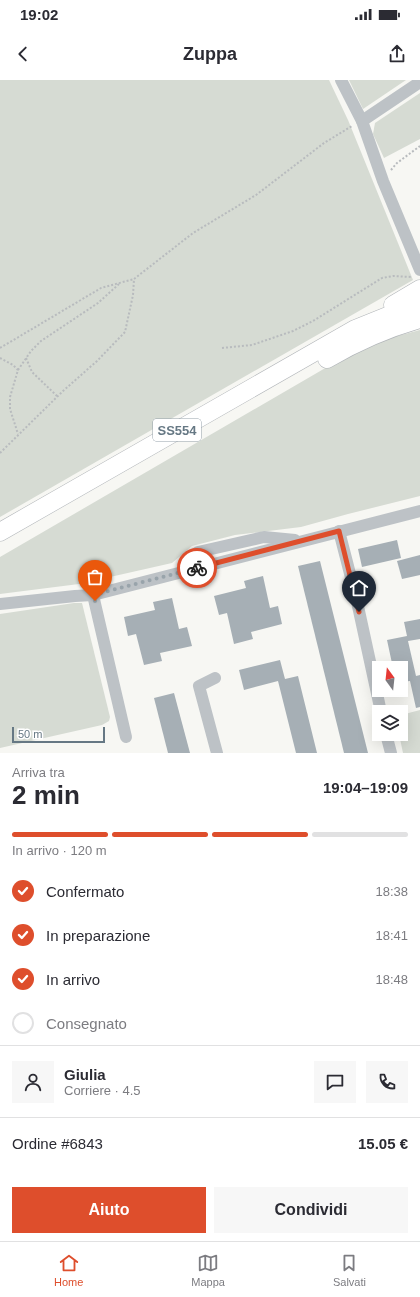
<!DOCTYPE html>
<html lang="it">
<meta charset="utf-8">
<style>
:root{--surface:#fff;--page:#f7f7f7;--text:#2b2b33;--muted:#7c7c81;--line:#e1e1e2;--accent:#de4e2c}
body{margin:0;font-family:Arial,sans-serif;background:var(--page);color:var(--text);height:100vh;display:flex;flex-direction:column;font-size:15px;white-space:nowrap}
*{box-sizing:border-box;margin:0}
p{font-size:13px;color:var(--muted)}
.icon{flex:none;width:22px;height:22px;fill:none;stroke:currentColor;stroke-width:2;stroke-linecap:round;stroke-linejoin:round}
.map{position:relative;height:673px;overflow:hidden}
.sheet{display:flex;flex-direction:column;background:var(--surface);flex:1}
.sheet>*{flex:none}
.needle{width:26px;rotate:345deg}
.controls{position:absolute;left:372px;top:581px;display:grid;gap:8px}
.controls a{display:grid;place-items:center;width:36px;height:36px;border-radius:0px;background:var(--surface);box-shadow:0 4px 16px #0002;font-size:20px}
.scale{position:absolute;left:12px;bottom:10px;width:93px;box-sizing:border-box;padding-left:4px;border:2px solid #667884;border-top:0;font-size:11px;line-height:14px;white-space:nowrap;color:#667884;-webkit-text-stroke:3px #fff;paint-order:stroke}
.pin{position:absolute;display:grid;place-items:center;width:34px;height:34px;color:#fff;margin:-41px -17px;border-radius:50% 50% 50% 0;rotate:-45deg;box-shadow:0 0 4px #0007}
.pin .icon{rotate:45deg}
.courier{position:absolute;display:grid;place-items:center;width:40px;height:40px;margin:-20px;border:3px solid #de4e2c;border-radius:50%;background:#fff;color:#222;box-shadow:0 1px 5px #0007}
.summary em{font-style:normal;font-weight:700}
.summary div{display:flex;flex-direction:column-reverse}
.summary{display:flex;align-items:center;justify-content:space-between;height:68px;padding:0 12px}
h1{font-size:26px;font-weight:700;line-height:30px}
.bar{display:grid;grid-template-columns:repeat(4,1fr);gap:6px 4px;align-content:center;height:48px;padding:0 12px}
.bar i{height:5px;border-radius:3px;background:var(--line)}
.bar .selected{background:var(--accent)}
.bar p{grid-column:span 4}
.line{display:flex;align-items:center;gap:10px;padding:0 12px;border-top:1px solid var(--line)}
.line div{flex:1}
.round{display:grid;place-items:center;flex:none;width:42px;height:42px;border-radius:0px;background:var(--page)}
ol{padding:0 12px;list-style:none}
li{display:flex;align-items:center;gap:12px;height:44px}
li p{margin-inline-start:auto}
li .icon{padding:4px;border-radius:50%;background:var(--accent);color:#fff;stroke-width:4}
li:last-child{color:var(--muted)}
li i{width:22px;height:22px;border:2px solid var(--line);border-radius:50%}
.button{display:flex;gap:8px;margin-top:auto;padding:8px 12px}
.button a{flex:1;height:46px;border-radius:0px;background:var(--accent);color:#fff;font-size:16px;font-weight:700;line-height:46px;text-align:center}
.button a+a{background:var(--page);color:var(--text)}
.status{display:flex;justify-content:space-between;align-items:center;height:28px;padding:0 20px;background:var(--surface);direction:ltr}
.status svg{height:11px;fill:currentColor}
header{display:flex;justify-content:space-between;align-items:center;height:52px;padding:0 12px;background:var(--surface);font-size:18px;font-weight:700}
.dock{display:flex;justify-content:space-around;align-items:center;height:56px;border-top:1px solid var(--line);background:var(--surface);font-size:11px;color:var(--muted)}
.dock a{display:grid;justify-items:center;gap:2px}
.dock .selected{color:var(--accent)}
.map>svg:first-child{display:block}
.green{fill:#d6dbd3}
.building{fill:#a6afb5}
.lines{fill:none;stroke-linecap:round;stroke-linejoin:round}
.highway-casing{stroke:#b1b5b9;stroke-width:19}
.path{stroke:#b8bbbe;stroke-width:2;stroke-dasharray:2 2;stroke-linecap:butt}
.minor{stroke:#bdc2c6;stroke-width:12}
.highway{stroke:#fff;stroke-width:18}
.done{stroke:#99a4ab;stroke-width:4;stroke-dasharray:0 7.2}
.route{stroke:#de4e2c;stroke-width:5}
.labels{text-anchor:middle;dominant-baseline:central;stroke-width:4;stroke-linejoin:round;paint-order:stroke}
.shield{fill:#fff;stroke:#94a0a9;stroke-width:1}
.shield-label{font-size:13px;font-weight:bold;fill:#667884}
</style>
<div class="status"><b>19:02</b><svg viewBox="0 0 49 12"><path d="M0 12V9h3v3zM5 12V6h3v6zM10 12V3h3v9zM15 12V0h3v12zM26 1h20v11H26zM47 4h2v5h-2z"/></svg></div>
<header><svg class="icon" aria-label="back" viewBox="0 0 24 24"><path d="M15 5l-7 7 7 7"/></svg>Zuppa<svg class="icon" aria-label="share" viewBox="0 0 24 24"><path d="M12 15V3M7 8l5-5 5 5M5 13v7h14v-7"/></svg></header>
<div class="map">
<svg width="420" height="673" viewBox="0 0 420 673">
<rect width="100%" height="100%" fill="#f7f7f3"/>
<g class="green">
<path d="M0 0H329L348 40 413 200 0 437Z"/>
<path d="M349 0H406L363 29Z"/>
<path d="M420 13V59L384 78 373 54 375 43Z"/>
<path d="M420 250V416L348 434 301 447 235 455 192 466 172 483 79 504 0 514V477L346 276 382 260Z"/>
<path d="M74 523H82L110 637 109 641 102 645 0 668V534Z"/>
<path d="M420 630V673H403L399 654H401V635Z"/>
</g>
<g class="building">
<path d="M397 460 401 478 362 487 358 469Z"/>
<path d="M420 475V495L402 499 397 481Z"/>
<path d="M320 481 368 673H344L298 486Z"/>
<path d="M263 496 270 528 278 526 282 544 251 552 253 559 234 564 227 533 219 535 214 516 246 508 244 501Z"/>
<path d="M172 518 179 549 187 547 192 566 160 573 162 581 144 585 136 554 128 556 124 537 155 530 153 522Z"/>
<path d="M420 539V559L408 561 416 596 420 595V627L416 628 410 601 401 602V588H393L387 560 407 556 404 542Z"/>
<path d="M280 580 285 599 298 596 317 673H296L278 601 244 610 239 590Z"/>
<path d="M174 613 190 673H168L154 618Z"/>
</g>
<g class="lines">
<defs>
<g id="highway">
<path d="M393 225 420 209"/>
<path d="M327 279C356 262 388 248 420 239"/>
<path d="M0 452 355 249 412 226 420 225"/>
</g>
</defs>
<use href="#highway" class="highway-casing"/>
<g class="path">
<path d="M391 90 397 83 420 66"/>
<path d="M0 268 101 208 134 199"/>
<path d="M222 268 252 265 293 251 313 241 382 198 393 196 411 197"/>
<path d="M0 278 13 285 18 290 10 317V329L18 354"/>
<path d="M26 278 32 292 57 316"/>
<path d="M18 290 31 271 41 261 98 223 119 204"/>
<path d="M0 373 63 311 97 281 125 252 133 215 134 199 193 153 256 115 324 63 352 46"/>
</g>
<g class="minor">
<path d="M341 0 362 41 383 101 420 190"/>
<path d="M362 41 420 2"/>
<path d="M339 451 356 517 381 632"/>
<path d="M182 492 198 472 264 457 295 460"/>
<path d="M93 515 126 657"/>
<path d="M0 524 75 516 93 515 420 431"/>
<path d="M215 598 199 606 217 673"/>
<path d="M386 654 391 673"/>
</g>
<use href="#highway" class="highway"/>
</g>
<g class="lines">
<path class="done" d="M95 521 93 515 197 488"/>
<path class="route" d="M197 488 339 451 359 532"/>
</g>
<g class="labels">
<rect class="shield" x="153" y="339" width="48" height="22" rx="3"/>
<g class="shield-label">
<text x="177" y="350">SS554</text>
</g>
</g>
</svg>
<div class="controls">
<a><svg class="needle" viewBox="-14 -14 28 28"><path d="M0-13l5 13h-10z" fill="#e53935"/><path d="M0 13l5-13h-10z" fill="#7c7c81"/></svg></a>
<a><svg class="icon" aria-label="layers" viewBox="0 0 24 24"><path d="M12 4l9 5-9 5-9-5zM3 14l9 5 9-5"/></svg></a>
</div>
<div class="scale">50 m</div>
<div class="pin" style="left:95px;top:521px;background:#ea580c"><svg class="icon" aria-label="bag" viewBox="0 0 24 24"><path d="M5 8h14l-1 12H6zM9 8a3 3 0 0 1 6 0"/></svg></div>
<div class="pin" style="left:359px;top:532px;background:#1f2937"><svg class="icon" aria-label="home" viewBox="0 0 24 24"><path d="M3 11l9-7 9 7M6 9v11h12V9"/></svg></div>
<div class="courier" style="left:197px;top:488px"><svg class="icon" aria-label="bike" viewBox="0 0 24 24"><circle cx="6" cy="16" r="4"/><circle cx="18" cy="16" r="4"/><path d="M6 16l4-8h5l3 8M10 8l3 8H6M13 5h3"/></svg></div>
</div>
<section class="sheet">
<div class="summary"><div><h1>2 min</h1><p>Arriva tra</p></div><em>19:04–19:09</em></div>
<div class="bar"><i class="selected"></i><i class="selected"></i><i class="selected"></i><i></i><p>In arrivo · 120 m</p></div>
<ol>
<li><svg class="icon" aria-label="check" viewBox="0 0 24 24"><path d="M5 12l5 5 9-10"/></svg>Confermato<p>18:38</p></li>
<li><svg class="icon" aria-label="check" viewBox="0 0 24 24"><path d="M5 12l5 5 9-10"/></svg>In preparazione<p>18:41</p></li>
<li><svg class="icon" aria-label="check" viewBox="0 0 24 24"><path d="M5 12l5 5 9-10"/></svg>In arrivo<p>18:48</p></li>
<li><i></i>Consegnato</li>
</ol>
<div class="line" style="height:72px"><a class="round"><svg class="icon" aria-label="person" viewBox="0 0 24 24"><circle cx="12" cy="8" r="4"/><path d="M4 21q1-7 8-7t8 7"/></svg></a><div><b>Giulia</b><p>Corriere · 4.5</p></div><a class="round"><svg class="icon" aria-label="chat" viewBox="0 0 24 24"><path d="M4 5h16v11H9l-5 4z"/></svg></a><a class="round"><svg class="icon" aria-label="phone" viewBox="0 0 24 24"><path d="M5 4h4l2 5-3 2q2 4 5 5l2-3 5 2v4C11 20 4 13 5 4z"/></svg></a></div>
<div class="line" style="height:52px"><div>Ordine #6843</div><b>15.05 €</b></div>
<div class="button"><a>Aiuto</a><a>Condividi</a></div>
</section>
<nav class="dock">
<a class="selected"><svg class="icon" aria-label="home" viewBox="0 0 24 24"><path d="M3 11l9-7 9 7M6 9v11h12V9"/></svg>Home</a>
<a><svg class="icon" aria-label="map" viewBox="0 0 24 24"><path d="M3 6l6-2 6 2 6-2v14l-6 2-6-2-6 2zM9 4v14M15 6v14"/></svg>Mappa</a>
<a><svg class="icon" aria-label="saved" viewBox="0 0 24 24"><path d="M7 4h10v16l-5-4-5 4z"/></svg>Salvati</a>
</nav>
